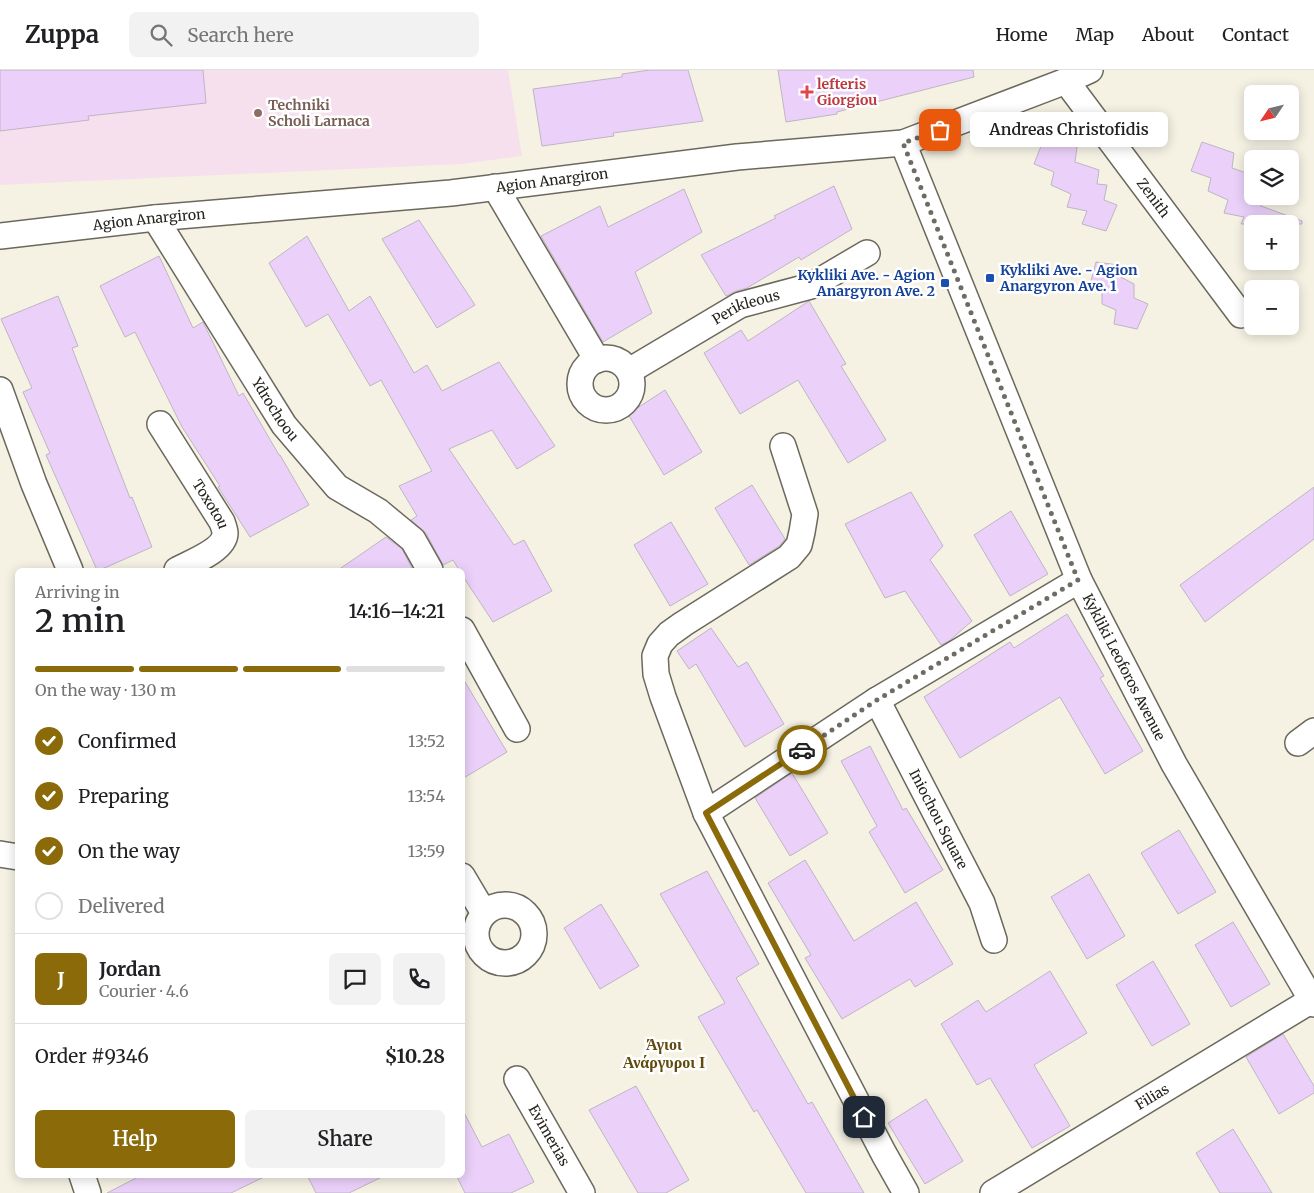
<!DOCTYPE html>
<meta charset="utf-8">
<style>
:root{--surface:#fff;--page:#f2f2f2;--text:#202124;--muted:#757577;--line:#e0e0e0;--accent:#8b6a0a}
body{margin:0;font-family:Merriweather,serif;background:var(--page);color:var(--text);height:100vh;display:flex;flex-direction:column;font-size:19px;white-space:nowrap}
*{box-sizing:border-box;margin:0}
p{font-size:16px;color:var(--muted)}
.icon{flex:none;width:28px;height:28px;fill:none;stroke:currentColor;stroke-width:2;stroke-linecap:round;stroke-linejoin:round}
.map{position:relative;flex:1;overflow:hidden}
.details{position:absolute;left:15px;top:498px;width:450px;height:610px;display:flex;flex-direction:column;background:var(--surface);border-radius:8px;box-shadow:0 2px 12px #0003}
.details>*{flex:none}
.needle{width:32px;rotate:235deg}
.fabs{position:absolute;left:1244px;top:15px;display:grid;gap:10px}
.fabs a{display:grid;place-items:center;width:55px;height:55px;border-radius:8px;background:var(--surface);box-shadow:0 2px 12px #0003;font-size:25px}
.pin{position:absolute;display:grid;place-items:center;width:42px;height:42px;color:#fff;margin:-21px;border-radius:10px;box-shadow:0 2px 8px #0006}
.courier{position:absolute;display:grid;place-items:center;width:50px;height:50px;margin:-25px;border:4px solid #8b6a0a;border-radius:50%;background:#fff;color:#222;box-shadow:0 1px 6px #0007}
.bubble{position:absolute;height:35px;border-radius:8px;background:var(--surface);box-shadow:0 2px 12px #0003;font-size:16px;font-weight:600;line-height:35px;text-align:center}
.summary em{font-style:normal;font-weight:600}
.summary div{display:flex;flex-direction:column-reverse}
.summary{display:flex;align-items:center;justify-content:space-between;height:85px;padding:0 20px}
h1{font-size:32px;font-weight:600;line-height:38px}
.bar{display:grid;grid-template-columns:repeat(4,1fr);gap:8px 5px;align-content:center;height:60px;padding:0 20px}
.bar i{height:6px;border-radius:4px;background:var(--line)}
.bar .active{background:var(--accent)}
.bar p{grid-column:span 4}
.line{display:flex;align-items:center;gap:12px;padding:0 20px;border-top:1px solid var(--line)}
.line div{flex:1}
.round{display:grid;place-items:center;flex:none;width:52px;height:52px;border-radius:8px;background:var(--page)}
ol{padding:0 20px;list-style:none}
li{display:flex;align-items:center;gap:15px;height:55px}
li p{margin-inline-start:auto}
li .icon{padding:5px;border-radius:50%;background:var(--accent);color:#fff;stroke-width:4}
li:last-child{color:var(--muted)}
li i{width:28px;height:28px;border:2px solid var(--line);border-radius:50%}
.button{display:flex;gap:10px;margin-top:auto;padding:10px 20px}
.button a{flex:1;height:58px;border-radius:8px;background:var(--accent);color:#fff;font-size:20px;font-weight:600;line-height:58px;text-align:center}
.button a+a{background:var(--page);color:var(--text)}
header{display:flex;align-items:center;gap:30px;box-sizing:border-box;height:70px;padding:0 25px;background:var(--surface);border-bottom:1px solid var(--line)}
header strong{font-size:24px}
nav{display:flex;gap:28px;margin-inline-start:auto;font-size:18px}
.search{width:350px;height:45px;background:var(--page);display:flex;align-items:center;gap:12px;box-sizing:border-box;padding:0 18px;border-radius:8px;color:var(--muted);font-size:19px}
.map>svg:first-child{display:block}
.education{fill:#f6e0ee}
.building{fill:#ebd1fa;stroke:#bdb6c2}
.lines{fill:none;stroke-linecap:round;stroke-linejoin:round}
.minor-casing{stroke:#6b685c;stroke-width:28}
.minor{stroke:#fff;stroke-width:25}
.done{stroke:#6e6c64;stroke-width:5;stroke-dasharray:0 9}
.route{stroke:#8b6a0a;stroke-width:6}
.health-dot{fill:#e0444e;stroke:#fff;stroke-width:2}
.education-dot{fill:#8d6e63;stroke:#fff;stroke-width:2}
.transit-dot{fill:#1a4fb4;stroke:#fff;stroke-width:2}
.labels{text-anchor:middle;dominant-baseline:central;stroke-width:5;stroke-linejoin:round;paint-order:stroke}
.health-label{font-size:14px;font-weight:bold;fill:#be3a42;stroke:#fff;text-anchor:start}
.education-label{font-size:14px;font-weight:bold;fill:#785e54;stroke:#fff;text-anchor:start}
.street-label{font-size:14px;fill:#26241f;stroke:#fff}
.transit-label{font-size:14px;font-weight:bold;fill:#164399;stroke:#fff;text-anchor:start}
.quarter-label{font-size:16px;font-weight:bold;fill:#614a0d;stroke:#fff}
</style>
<header>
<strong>Zuppa</strong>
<div class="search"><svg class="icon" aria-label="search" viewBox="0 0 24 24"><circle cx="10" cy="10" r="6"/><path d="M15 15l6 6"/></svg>Search here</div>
<nav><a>Home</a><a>Map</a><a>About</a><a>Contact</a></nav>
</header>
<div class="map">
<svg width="1314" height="1123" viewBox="0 0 1314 1123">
<rect width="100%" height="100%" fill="#f5f2e4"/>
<path class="education" d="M0 0H508L522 86 461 94 0 115Z"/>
<g class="building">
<path d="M0 0H203L206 33 88 46 89 50 0 61Z"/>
<path d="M650 0H688L703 51 613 63 614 66 542 76 533 19 622 7V4Z"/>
<path d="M778 0H973L974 7 837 42V44L786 52Z"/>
<path d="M1045 66 1077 77 1075 92 1099 100 1097 114 1107 115 1104 130 1117 135 1106 161 1082 154 1087 141 1067 137 1071 124 1051 115 1054 102 1034 94Z"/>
<path d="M1202 72 1234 83 1232 98 1252 105V126H1263L1261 136 1302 151V154H1241L1244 147 1224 143 1228 130 1208 121 1211 108 1191 101Z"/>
<path d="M834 116 852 159 801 190 799 187 747 218 736 221 726 226 701 185 776 148 774 146Z"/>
<path d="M684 119 702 162 635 202 652 243 603 272 541 166 600 136 608 157Z"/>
<path d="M419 150 475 235 437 258 382 169Z"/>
<path d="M307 166 349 241 370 226 414 303 427 295 442 321 499 292 555 376 517 399 492 360 449 379 514 475 524 470 552 521 493 552 462 505V500H459L453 490 443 495 426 463 411 450 417 446 399 416 432 401 381 310 370 316 328 244 306 257 269 193Z"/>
<path d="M159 186 193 258 203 252 239 326 243 323 279 385H280L309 435 250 467 218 417 220 416 182 357 135 262 125 267 100 216Z"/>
<path d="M1096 192 1118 195 1117 205 1134 214V228L1148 234 1137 259 1114 254 1116 240 1102 234V221L1089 218Z"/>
<path d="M58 226 78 276 72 278 130 428 132 427 152 477 100 500H97L46 385 50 383 23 322 32 318 1 249Z"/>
<path d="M809 231 846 294 841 296 886 370 848 393 798 310 740 344 704 283 741 260 748 271Z"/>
<path d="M665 320 702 382 664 405 628 344Z"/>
<path d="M752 415 785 469 779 476 749 495 715 438Z"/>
<path d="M1314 417V469L1205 552 1180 515Z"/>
<path d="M911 422 943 476 930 490 972 551 949 571 941 575 905 521 885 528 845 454Z"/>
<path d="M1011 441 1048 504 1010 526 974 465Z"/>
<path d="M671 452 708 514 670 536 634 475Z"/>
<path d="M386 467 402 479 413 500H338Z"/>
<path d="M1067 544 1104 606 1100 608 1143 681 1105 704 1060 627 960 688 924 627 1010 572 1014 578Z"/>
<path d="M711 558 738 597 747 592 784 654 745 677 696 594 689 599 677 581Z"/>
<path d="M462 607 507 682 462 709Z"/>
<path d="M870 676 903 740 906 738 943 800 905 823 869 762 877 756 841 691Z"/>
<path d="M792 703 828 763 790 786 755 728Z"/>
<path d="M1179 760 1216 822 1178 844 1141 783Z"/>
<path d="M805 790 854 871 916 832 953 894 915 917 910 909 842 949 805 888 811 885 768 813Z"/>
<path d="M707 801 759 894 736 908 808 1034 812 1032 864 1123H806L757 1040 754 1042 698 947 725 933 660 824Z"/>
<path d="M1089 804 1125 866 1087 889 1051 827Z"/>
<path d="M601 834 639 896 600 919 564 858Z"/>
<path d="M1233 852 1270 914 1231 937 1195 875Z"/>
<path d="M1153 891 1190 954 1152 976 1116 915Z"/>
<path d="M1050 901 1087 963 1034 995 1070 1056 1032 1078 990 1008 977 1015 941 954 978 930 986 942Z"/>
<path d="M1283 964 1314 1016V1023L1279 1044 1246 987Z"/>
<path d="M636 1016 689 1110 666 1123H638L589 1040Z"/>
<path d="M926 1029 963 1091 925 1114 888 1053Z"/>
<path d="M462 1039 482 1077 509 1064 534 1112 511 1123H465L456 1105H462Z"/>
<path d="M1233 1059 1272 1123H1220L1196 1083Z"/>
<path d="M142 1105H268L231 1123H107Z"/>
<path d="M307 1105H386L349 1123H316Z"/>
</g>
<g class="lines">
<defs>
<g id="minor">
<path id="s1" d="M1066 11 1241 245"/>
<path id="s2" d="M903 73 1079 510 1174 694 1314 934"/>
<path d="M495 117 597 290"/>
<path id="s3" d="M155 148 284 355 337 417 378 441 413 470 430 500"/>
<path id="s4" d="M0 166 155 148 451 123 737 87 903 73 1066 11 1090 0"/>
<circle cx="606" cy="314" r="26"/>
<path id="s5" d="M629 301 740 235 811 216 867 183"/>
<path d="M0 320 34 414 70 500"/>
<path id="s6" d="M160 354 222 452C223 455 225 460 225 463 225 480 190 493 177 500"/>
<path d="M783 376 805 444 802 462 799 475 789 487 683 554 669 564 660 574 655 586 656 604 663 627 706 743 884 1084 906 1123"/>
<path d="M462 560 517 659"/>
<path id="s7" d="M877 630 982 833 994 870"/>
<path d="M1298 673 1314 661"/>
<path d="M706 743 877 630 1079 510"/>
<path d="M0 784 18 787"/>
<path d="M462 806 484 843"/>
<circle cx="505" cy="864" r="29"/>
<path id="s8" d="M517 1009 582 1123"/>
<path d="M82 1105 88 1123"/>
<path id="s9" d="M993 1123 1312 930"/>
</g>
</defs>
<use href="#minor" class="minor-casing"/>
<use href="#minor" class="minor"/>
</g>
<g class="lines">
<path class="done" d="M802 680 877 630 1078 510 903 73 940 60"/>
<path class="route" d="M802 680 706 743 864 1047"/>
</g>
<path class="health-dot" d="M804.5 14.5h5v5h5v5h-5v5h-5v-5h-5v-5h5z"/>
<circle class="education-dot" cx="258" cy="43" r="5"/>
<g class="transit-dot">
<rect x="985" y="203" width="10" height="10" rx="2.5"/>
<rect x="940" y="208" width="10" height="10" rx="2.5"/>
</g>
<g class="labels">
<g class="health-label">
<text x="817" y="14">lefteris<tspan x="817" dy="16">Giorgiou</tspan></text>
</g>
<g class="education-label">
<text x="268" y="35">Techniki<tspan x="268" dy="16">Scholi Larnaca</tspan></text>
</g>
<g class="street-label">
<text stroke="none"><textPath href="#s4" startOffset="555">Agion Anargiron</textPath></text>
<text stroke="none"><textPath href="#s1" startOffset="146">Zenith</textPath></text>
<text stroke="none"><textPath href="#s4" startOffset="150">Agion Anargiron</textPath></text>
<text stroke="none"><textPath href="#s5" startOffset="134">Perikleous</textPath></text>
<text stroke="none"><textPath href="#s3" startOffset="226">Ydrochoou</textPath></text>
<text stroke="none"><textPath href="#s6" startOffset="95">Toxotou</textPath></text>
<text stroke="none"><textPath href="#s2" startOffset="569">Kykliki Leoforos Avenue</textPath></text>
<text stroke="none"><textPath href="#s7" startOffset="134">Iniochou Square</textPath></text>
<text stroke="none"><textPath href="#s9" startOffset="186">Filias</textPath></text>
<text stroke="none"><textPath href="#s8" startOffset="65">Evimerias</textPath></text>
</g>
<g class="transit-label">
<text x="1000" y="200">Kykliki Ave. - Agion<tspan x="1000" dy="16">Anargyron Ave. 1</tspan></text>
<text x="935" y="205" text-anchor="end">Kykliki Ave. - Agion<tspan x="935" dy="16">Anargyron Ave. 2</tspan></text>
</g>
<g class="quarter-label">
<text x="664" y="974">Άγιοι<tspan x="664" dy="18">Ανάργυροι Ι</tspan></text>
</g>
</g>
</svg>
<div class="fabs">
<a><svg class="needle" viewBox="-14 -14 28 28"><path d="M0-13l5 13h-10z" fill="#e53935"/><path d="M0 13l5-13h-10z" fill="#757577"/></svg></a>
<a><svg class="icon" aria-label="layers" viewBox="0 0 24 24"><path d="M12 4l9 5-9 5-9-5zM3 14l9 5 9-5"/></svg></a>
<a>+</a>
<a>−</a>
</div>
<div class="pin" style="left:940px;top:60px;background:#ea580c"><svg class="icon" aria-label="bag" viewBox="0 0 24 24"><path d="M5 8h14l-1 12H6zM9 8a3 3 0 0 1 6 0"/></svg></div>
<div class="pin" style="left:864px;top:1047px;background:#1f2937"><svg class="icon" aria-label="home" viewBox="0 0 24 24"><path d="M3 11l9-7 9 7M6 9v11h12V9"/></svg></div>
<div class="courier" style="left:802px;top:680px"><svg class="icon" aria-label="car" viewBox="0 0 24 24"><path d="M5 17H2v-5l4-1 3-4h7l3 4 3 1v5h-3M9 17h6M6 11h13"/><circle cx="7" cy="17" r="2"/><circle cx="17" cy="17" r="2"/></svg></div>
<div class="bubble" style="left:970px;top:42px;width:198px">Andreas Christofidis</div>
<section class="details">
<div class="summary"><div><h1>2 min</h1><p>Arriving in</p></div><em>14:16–14:21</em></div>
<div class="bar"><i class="active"></i><i class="active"></i><i class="active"></i><i></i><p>On the way · 130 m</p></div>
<ol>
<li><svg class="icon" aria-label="check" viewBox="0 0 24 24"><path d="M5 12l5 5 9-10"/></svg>Confirmed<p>13:52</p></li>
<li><svg class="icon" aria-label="check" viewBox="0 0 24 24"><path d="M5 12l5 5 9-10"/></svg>Preparing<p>13:54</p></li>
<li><svg class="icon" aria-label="check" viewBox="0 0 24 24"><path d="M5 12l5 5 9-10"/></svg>On the way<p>13:59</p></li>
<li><i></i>Delivered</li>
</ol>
<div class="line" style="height:90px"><b class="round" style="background:var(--accent);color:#fff">J</b><div><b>Jordan</b><p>Courier · 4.6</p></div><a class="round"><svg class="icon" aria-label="chat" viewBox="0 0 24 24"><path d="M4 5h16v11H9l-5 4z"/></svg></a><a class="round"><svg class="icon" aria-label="phone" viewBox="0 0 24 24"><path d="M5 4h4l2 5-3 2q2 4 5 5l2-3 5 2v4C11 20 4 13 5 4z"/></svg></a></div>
<div class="line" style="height:65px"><div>Order #9346</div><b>$10.28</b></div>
<div class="button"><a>Help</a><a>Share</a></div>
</section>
</div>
